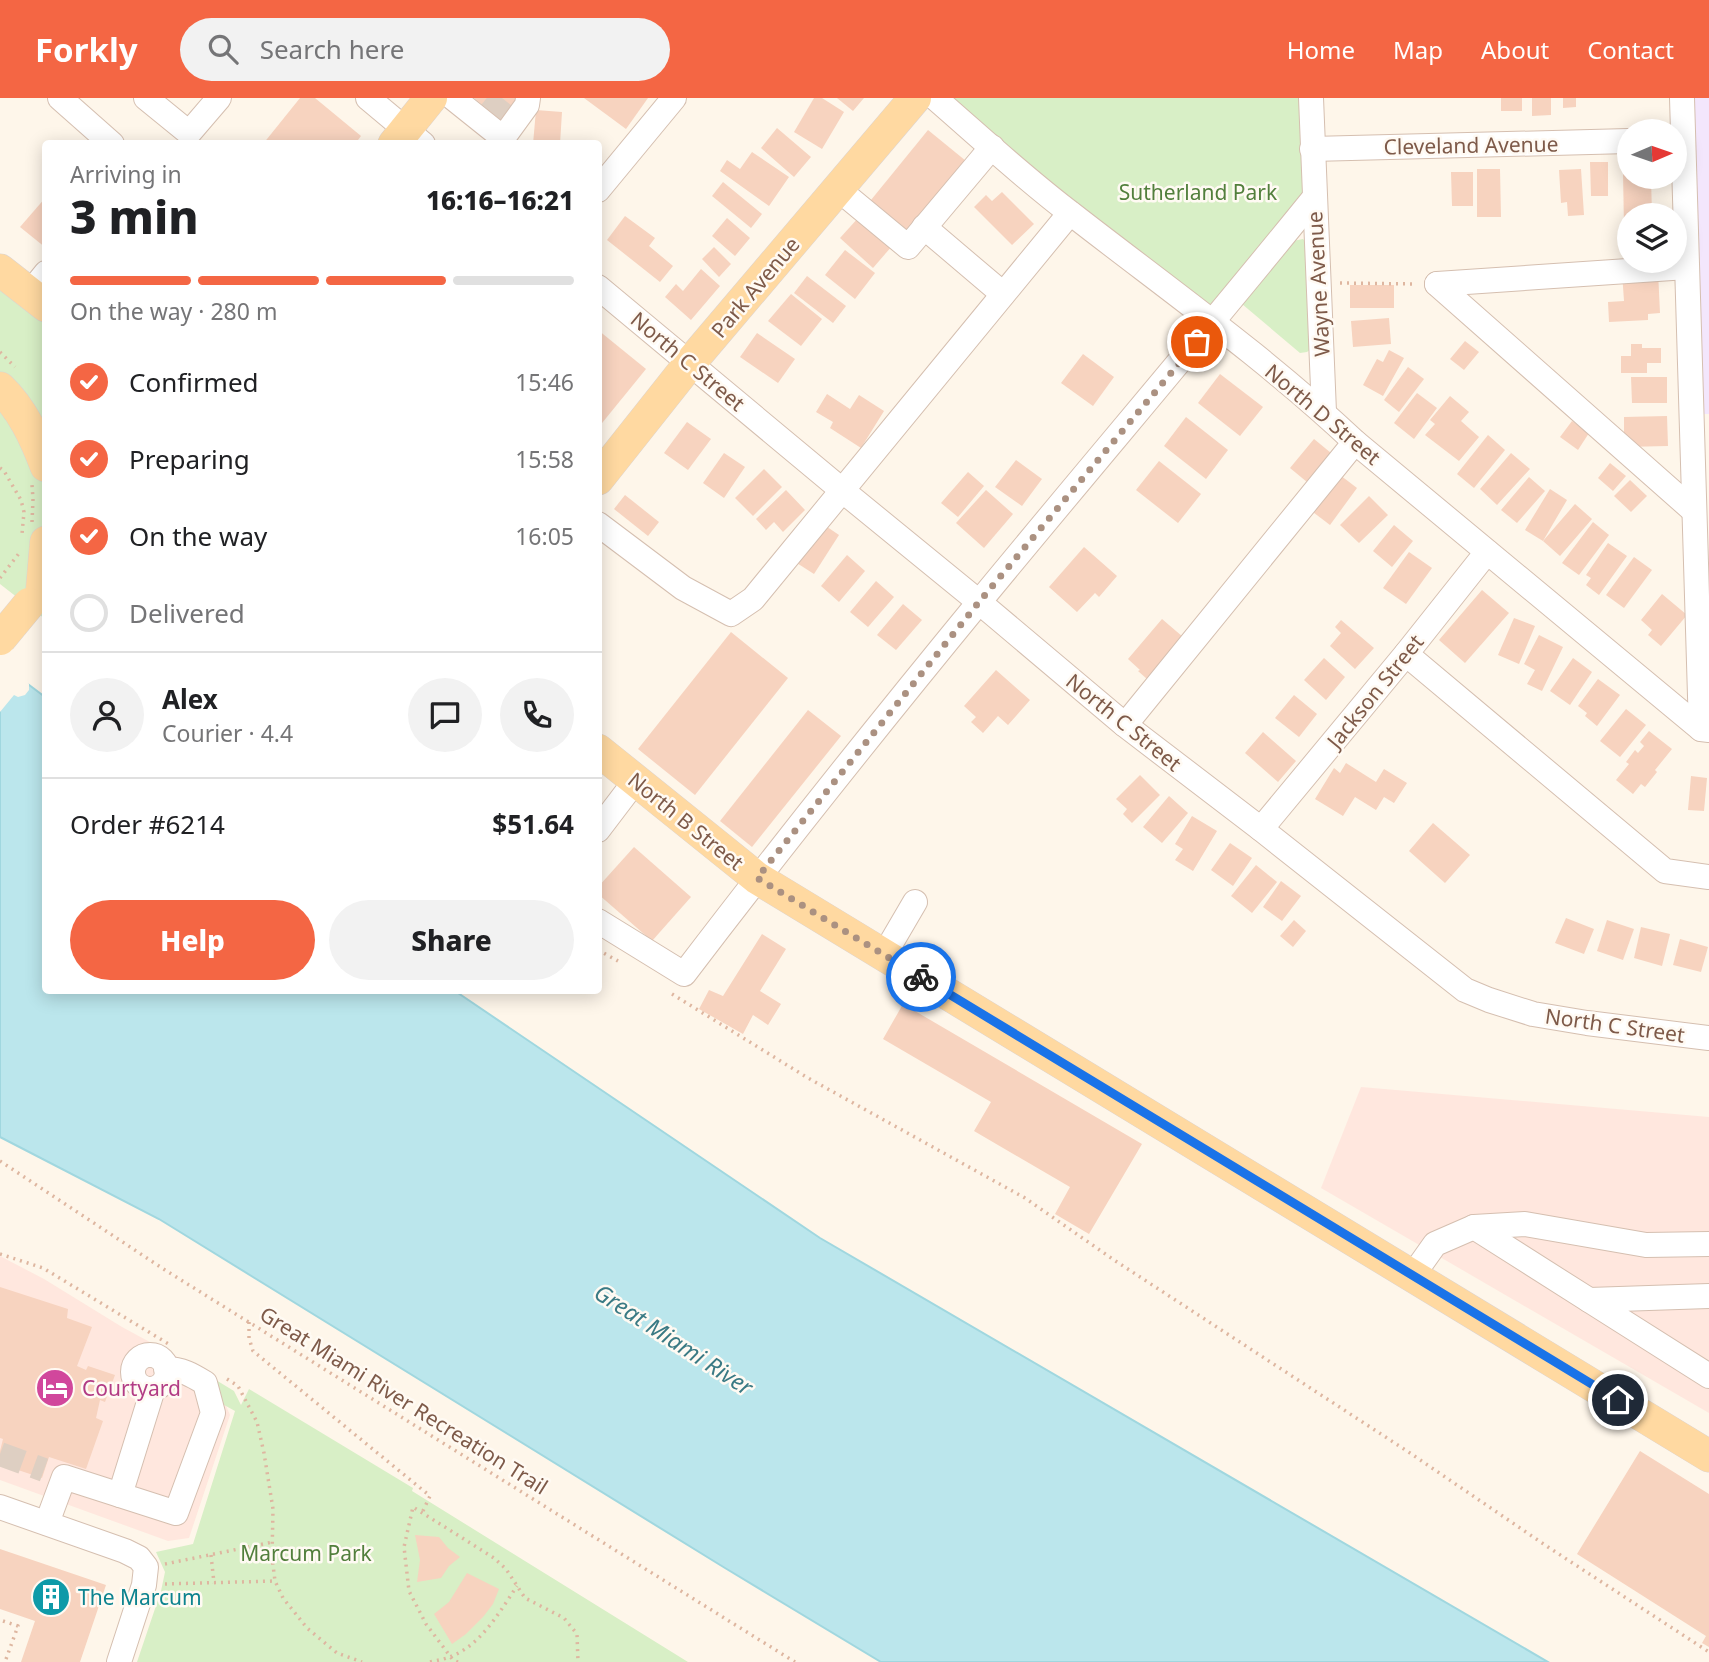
<!DOCTYPE html>
<meta charset="utf-8">
<style>
:root{--surface:#fff;--page:#f2f2f2;--text:#202124;--muted:#757577;--line:#e0e0e0;--accent:#f46644}
body{margin:0;font-family:"Noto Sans",sans-serif;background:var(--page);color:var(--text);height:100vh;display:flex;flex-direction:column;font-size:26px;white-space:nowrap}
*{box-sizing:border-box;margin:0}
p{font-size:23px;color:var(--muted)}
.icon{flex:none;width:38px;height:38px;fill:none;stroke:currentColor;stroke-width:2;stroke-linecap:round;stroke-linejoin:round}
.map{position:relative;flex:1;overflow:hidden}
.details{position:absolute;left:42px;top:42px;width:560px;height:854px;display:flex;flex-direction:column;background:var(--surface);border-radius:7px;box-shadow:0 4px 18px #0003}
.details>*{flex:none}
.needle{width:46px;rotate:88deg}
.buttons{position:absolute;left:1617px;top:21px;display:grid;gap:14px}
.buttons a{display:grid;place-items:center;width:70px;height:70px;border-radius:50%;background:var(--surface);box-shadow:0 4px 18px #0003;font-size:35px}
.pin{position:absolute;display:grid;place-items:center;width:60px;height:60px;color:#fff;margin:-30px;border:4px solid #fff;border-radius:50%;box-shadow:0 2px 7px #0007}
.courier{position:absolute;display:grid;place-items:center;width:70px;height:70px;margin:-35px;border:5px solid #1a73e8;border-radius:50%;background:#fff;color:#222;box-shadow:0 2px 9px #0007}
.head em{font-style:normal;font-weight:800}
.head div{display:flex;flex-direction:column-reverse}
.head{display:flex;align-items:center;justify-content:space-between;height:119px;padding:0 28px}
h1{font-size:46px;font-weight:800;line-height:52px}
.bar{display:grid;grid-template-columns:repeat(4,1fr);gap:10px 7px;align-content:center;height:84px;padding:0 28px}
.bar i{height:9px;border-radius:5px;background:var(--line)}
.bar .selected{background:var(--accent)}
.bar p{grid-column:span 4}
.line{display:flex;align-items:center;gap:18px;padding:0 28px;border-top:2px solid var(--line)}
.line div{flex:1}
.round{display:grid;place-items:center;flex:none;width:74px;height:74px;border-radius:37px;background:var(--page)}
ol{padding:0 28px;list-style:none}
li{display:flex;align-items:center;gap:21px;height:77px}
li p{margin-inline-start:auto}
li .icon{padding:7px;border-radius:50%;background:var(--accent);color:#fff;stroke-width:4}
li:last-child{color:var(--muted)}
li i{width:38px;height:38px;border:4px solid var(--line);border-radius:50%}
.primary-button{display:flex;gap:14px;margin-top:auto;padding:14px 28px}
.primary-button a{flex:1;height:80px;border-radius:42px;background:var(--accent);color:#fff;font-size:28px;font-weight:800;line-height:80px;text-align:center}
.primary-button a+a{background:var(--page);color:var(--text)}
header{display:flex;align-items:center;gap:42px;box-sizing:border-box;height:98px;padding:0 35px;background:var(--accent);color:#fff}
header strong{font-size:33px}
nav{display:flex;gap:38px;margin-inline-start:auto;font-size:24px}
.search{width:490px;height:63px;background:var(--page);display:flex;align-items:center;gap:18px;box-sizing:border-box;padding:0 24px;border-radius:38px;color:var(--muted);font-size:26px}
.map>svg:first-child{display:block}
.commercial{fill:#ffe7de}
.education{fill:#f3e6fc}
.green{fill:#d8efc6}
.water{fill:#bbe6ec;stroke:#a0d7df;stroke-width:2}
.pier{fill:#fef6ea}
.building{fill:#f7d3bf}
.lines{fill:none;stroke-linecap:round;stroke-linejoin:round}
.minor-tunnel{stroke:#decfc2;stroke-width:24;stroke-dasharray:24 12;stroke-linecap:butt}
.minor-casing{stroke:#d5bfb0;stroke-width:26}
.major-casing{stroke:#ddd4d0;stroke-width:33}
.path{stroke:#deb6a0;stroke-width:3.5;stroke-dasharray:2 5;stroke-linecap:butt}
.minor{stroke:#fff;stroke-width:24}
.major{stroke:#ffd9a1;stroke-width:32}
.major-bridge-casing{stroke:#ddd4d0;stroke-width:33;stroke-linecap:butt}
.major-bridge{stroke:#ffd9a1;stroke-width:32}
.done{stroke:#ab9181;stroke-width:7;stroke-dasharray:0 12.6}
.route{stroke:#1a73e8;stroke-width:9}
.labels{text-anchor:middle;dominant-baseline:central;stroke-width:5;stroke-linejoin:round;paint-order:stroke}
.street-label{font-size:21px;fill:#7e5a49;stroke:#fffaf3}
.park-label{font-size:21px;fill:#527f3c;stroke:#fffaf3}
.hotel-label{font-size:21px;fill:#b23c85;stroke:#fffaf3;text-anchor:start}
.culture-label{font-size:21px;fill:#0d838f;stroke:#fffaf3;text-anchor:start}
.water-label{font-size:23px;font-style:italic;fill:#3a7a84;stroke:#fffaf3}
</style>
<header>
<strong>Forkly</strong>
<div class="search"><svg class="icon" aria-label="search" viewBox="0 0 24 24"><circle cx="10" cy="10" r="6"/><path d="M15 15l6 6"/></svg>Search here</div>
<nav><a>Home</a><a>Map</a><a>About</a><a>Contact</a></nav>
</header>
<div class="map">
<svg width="1709" height="1564" viewBox="0 0 1709 1564">
<rect width="100%" height="100%" fill="#fef6ea"/>
<g class="commercial">
<path d="M1361 989 1709 1019V1315L1321 1090Z"/>
<path d="M0 1158 44 1181 122 1229 183 1262 216 1284 230 1317 189 1440 168 1443 0 1382Z"/>
</g>
<path class="education" d="M1682 0H1709V316H1692Z"/>
<g class="green">
<path d="M935 0H1311L1314 100 1213 224Z"/>
<path d="M1303 141 1309 148 1313 249 1307 254 1300 255 1242 206 1293 143Z"/>
<path d="M0 187 45 224V521L0 486Z"/>
<path d="M183 1262 234 1293 241 1307 249 1291 413 1390 412 1393 688 1564H137L161 1493 165 1474 156 1454 193 1446 235 1313 177 1281Z"/>
</g>
<path class="water" d="M0 565 45 599 46 892 455 893 820 1140 1548 1564H881L725 1470 159 1121 0 1039Z"/>
<path class="pier" d="M0 562 27 581 29 586V592L25 597 18 599 14 597 0 614Z"/>
<g class="building">
<path d="M300 0H315L361 38 355 46H263Z"/>
<path d="M474 0H519L507 28Z"/>
<path d="M584 0H648L626 31Z"/>
<path d="M814 0H822L844 14 822 51 794 34Z"/>
<path d="M837 0H864L853 13Z"/>
<rect x="1501" y="0" width="21" height="13"/>
<path d="M1532 0H1551V17L1532 18Z"/>
<path d="M1563 0H1576V9L1563 10Z"/>
<path d="M536 12 562 14 560 46H533Z"/>
<path d="M777 30 811 59 794 79 761 50Z"/>
<path d="M928 32 966 63 909 134 871 102Z"/>
<path d="M752 54 789 79 769 108 720 73 727 62 740 71Z"/>
<path d="M1590 64H1608V98H1591Z"/>
<path d="M1477 71H1500L1501 119H1477Z"/>
<path d="M1581 71 1584 117 1568 118 1567 104 1561 105 1559 72Z"/>
<path d="M1451 74H1473V108H1452Z"/>
<path d="M1629 74V79H1651L1652 117H1629V129H1624L1623 75Z"/>
<path d="M723 84 762 116 751 130 712 98Z"/>
<path d="M1002 94 1034 126 1012 147 974 109 986 97 992 103Z"/>
<path d="M46 99V150L20 129Z"/>
<path d="M625 118 655 140 649 148 673 168 660 184 607 142Z"/>
<path d="M859 119 892 148 873 170 840 140Z"/>
<path d="M727 120 750 140 735 158 712 138Z"/>
<path d="M714 149 731 166 719 179 702 161Z"/>
<path d="M845 152 875 175 855 201 825 177Z"/>
<path d="M701 171 720 188 691 222 665 199 676 186 683 193Z"/>
<path d="M1658 173 1660 215 1648 216V222L1609 224 1608 204 1624 203 1622 174Z"/>
<path d="M807 178 846 208 833 225 794 195Z"/>
<rect x="1350" y="187" width="44" height="23"/>
<path d="M791 196 822 221 801 248 768 223Z"/>
<path d="M1389 220 1391 246 1353 249 1351 223Z"/>
<path d="M598 232 646 271 598 330Z"/>
<path d="M757 235 795 261 778 285 740 259Z"/>
<path d="M1465 243 1479 254 1464 272 1450 261Z"/>
<path d="M1631 246H1642V250H1661V265H1647V275H1621V258H1631Z"/>
<path d="M1389 252 1404 260 1383 298 1363 287 1377 261 1383 264Z"/>
<path d="M1083 256 1114 279 1093 308 1061 285Z"/>
<path d="M1408 269 1424 281 1399 314 1384 302Z"/>
<path d="M1220 276 1263 309 1240 338 1198 305Z"/>
<path d="M1631 279H1667V305H1632Z"/>
<path d="M1417 295 1437 310 1414 341 1394 325Z"/>
<path d="M827 296 850 311 859 297 884 313 861 350 830 330 833 324 816 314Z"/>
<path d="M1450 298 1469 314 1461 323 1479 339 1459 363 1425 337 1435 326 1430 322Z"/>
<path d="M1667 318 1668 348 1624 349V319Z"/>
<path d="M1186 319 1228 352 1206 381 1164 348Z"/>
<path d="M1572 323 1589 335 1578 352 1560 339Z"/>
<path d="M687 324 711 341 688 372 664 355Z"/>
<path d="M1488 337 1505 352 1474 390 1457 376Z"/>
<path d="M1314 341 1331 355 1307 384 1290 370Z"/>
<path d="M724 355 745 369 724 400 703 385Z"/>
<path d="M1511 355 1530 371 1497 407 1480 391Z"/>
<path d="M1016 362 1042 381 1022 408 995 389Z"/>
<path d="M1159 363 1201 396 1178 425 1136 392Z"/>
<path d="M1610 365 1626 378 1613 393 1598 380Z"/>
<path d="M764 371 782 389 753 418 735 400Z"/>
<path d="M1332 371 1357 390 1330 427 1305 408Z"/>
<path d="M968 374 984 388 958 419 941 405Z"/>
<path d="M1529 379 1545 393 1517 425 1501 412Z"/>
<path d="M1630 382 1647 398 1631 414 1614 398Z"/>
<path d="M1550 391 1567 402 1543 443 1525 432Z"/>
<path d="M786 392 805 412 783 434 774 424 766 432 756 421Z"/>
<path d="M986 392 1013 416 984 450 956 425Z"/>
<path d="M625 397 659 424 648 438 614 411Z"/>
<path d="M1369 398 1388 417 1359 445 1340 427Z"/>
<path d="M1575 406 1592 421 1560 458 1543 443Z"/>
<path d="M814 420 839 437 814 476 789 460Z"/>
<path d="M1593 424 1609 437 1579 477 1562 465Z"/>
<path d="M1394 427 1413 443 1392 469 1373 453Z"/>
<path d="M1608 445 1627 458 1599 497 1586 487 1591 480 1586 477Z"/>
<path d="M1084 449 1117 478 1099 499 1095 495 1077 514 1049 489Z"/>
<path d="M1409 454 1432 470 1406 506 1383 490Z"/>
<path d="M847 457 865 473 839 504 821 488Z"/>
<path d="M1634 459 1652 472 1624 510 1606 497Z"/>
<path d="M876 483 894 499 868 529 850 514Z"/>
<path d="M1482 492 1509 515 1465 565 1439 542Z"/>
<path d="M1662 496 1687 517 1661 548 1648 537 1652 532 1641 522Z"/>
<path d="M903 506 922 522 896 552 877 537Z"/>
<path d="M1514 520 1535 528 1519 566 1498 557Z"/>
<path d="M1162 521 1183 539 1147 581 1138 573 1140 572 1128 561Z"/>
<path d="M1341 522 1374 550 1355 571 1330 548 1341 535 1335 529Z"/>
<path d="M731 534 788 580 695 697 638 651Z"/>
<path d="M1539 537 1563 549 1542 593 1527 586 1535 572 1524 566Z"/>
<path d="M1324 560 1345 579 1326 602 1304 582Z"/>
<path d="M1573 560 1592 574 1570 607 1550 593Z"/>
<path d="M996 572 1030 602 1008 627 998 618 983 635 971 624 976 619 964 608Z"/>
<path d="M1598 581 1620 597 1597 628 1585 618 1587 615 1578 608Z"/>
<path d="M1294 597 1317 616 1299 639 1275 620Z"/>
<path d="M1626 611 1646 627 1620 659 1600 643Z"/>
<path d="M808 612 841 638 752 749 720 723Z"/>
<path d="M1649 633 1672 651 1655 672 1657 674 1645 689 1641 686 1633 696 1616 682 1629 666 1626 664 1635 652 1638 655 1644 648 1640 644Z"/>
<path d="M1263 634 1296 663 1278 684 1245 655Z"/>
<path d="M1346 665 1376 684 1384 671 1407 685 1394 705 1384 699 1376 712 1355 699 1343 718 1315 701 1334 670 1340 675Z"/>
<path d="M1140 677 1160 697 1132 725 1123 716 1127 711 1116 701Z"/>
<path d="M1691 678 1707 680 1704 713 1688 712Z"/>
<path d="M1169 698 1188 715 1162 745 1143 729Z"/>
<path d="M1192 718 1217 733 1193 773 1175 762 1183 751 1175 746Z"/>
<path d="M1433 725 1470 757 1445 785 1409 753Z"/>
<path d="M1230 745 1252 760 1233 788 1211 772Z"/>
<path d="M634 749 691 799 652 843 598 796V789Z"/>
<path d="M1256 767 1277 784 1252 815 1231 798Z"/>
<path d="M1281 783 1301 798 1282 823 1263 809Z"/>
<path d="M1566 820 1594 831 1584 856 1555 845Z"/>
<path d="M1294 822 1306 833 1293 849 1280 838Z"/>
<path d="M1607 822 1634 831 1623 862 1597 853Z"/>
<path d="M1641 829 1670 836 1662 868 1634 860Z"/>
<path d="M762 836 786 851 760 893 781 906 768 927 753 917 743 936 699 911 709 892 723 898Z"/>
<path d="M1680 841 1708 849 1701 874 1673 867Z"/>
<path d="M903 906 1142 1046 1089 1136 1055 1116 1070 1089 974 1033 991 1004 883 941Z"/>
<path d="M0 1189 68 1211 67 1220 92 1229 77 1268 86 1272 88 1268 115 1277 105 1304 100 1302 96 1320 103 1323 86 1371 49 1359 42 1380 0 1366V1353L3 1341 0 1340Z"/>
<path d="M1640 1353 1709 1396V1549L1702 1545 1706 1538 1577 1456Z"/>
<path d="M415 1437 439 1439 448 1450 460 1459 449 1468 441 1480 417 1484 420 1462Z"/>
<path d="M0 1451 106 1487 80 1564H21L35 1523 0 1511Z"/>
<path d="M467 1475 499 1491 493 1506 483 1519 466 1536 452 1546 434 1516 449 1504Z"/>
</g>
<g class="lines">
<g class="minor-tunnel">
<path d="M491 14 502 0"/>
<path d="M0 1356 44 1372"/>
</g>
<defs>
<g id="minor">
<path d="M60 0 112 46"/>
<path d="M146 0 189 35 219 0"/>
<path d="M368 0 423 46"/>
<path d="M453 0 503 40 527 7 528 0"/>
<path d="M935 0C980 39 1025 81 1073 117 1168 191 1267 261 1355 344L1701 631 1709 632"/>
<path d="M1311 0 1324 314"/>
<path d="M1682 0 1701 631"/>
<path d="M1312 51 1629 43"/>
<path d="M838 91 908 149 992 49"/>
<path d="M598 92 674 0"/>
<path d="M924 129 1003 196"/>
<path d="M1437 186 1694 413"/>
<path d="M1437 186 1687 169"/>
<path d="M598 189 843 393 979 504 1125 627 1261 731 1465 892 1489 902 1533 916 1587 925 1709 940"/>
<path d="M29 196 46 175"/>
<path d="M598 426 683 490 731 516 753 501 1070 115"/>
<path d="M1406 556 1665 773 1709 779"/>
<path d="M1125 627 1355 344"/>
<path d="M1261 731 1406 556 1487 454"/>
<path d="M598 732 636 682"/>
<path d="M598 823 684 876C780 750 879 626 980 503 1091 368 1204 236 1314 100"/>
<path d="M884 857 915 804"/>
<path d="M1474 1129 1589 1202"/>
<path d="M1413 1177 1435 1146 1474 1129 1525 1126 1646 1147 1709 1146"/>
<path d="M1709 1198 1589 1202 1709 1278"/>
<circle cx="150" cy="1274" r="17"/>
<path d="M120 1397 153 1291"/>
<path d="M0 1409 125 1453 139 1460 146 1469 144 1487 119 1564"/>
<path d="M47 1425 64 1379 176 1415 213 1315 205 1285C192 1277 182 1271 166 1271"/>
</g>
<g id="major">
<path d="M394 46 431 0"/>
<path d="M0 172 46 208"/>
<path d="M0 290C22 311 35 339 46 368"/>
<path d="M598 381 690 265 915 0"/>
<path d="M42 490 46 444"/>
<path d="M598 652 757 780 1709 1358"/>
</g>
</defs>
<use href="#minor" class="minor-casing"/>
<use href="#major" class="major-casing"/>
<g class="path">
<path d="M1340 185 1415 186"/>
<path d="M0 254 15 269"/>
<path d="M0 370 4 373 21 402 24 414 22 436"/>
<path d="M32 424 33 401 32 387"/>
<path d="M0 480 20 454"/>
<path d="M598 852 618 863"/>
<path d="M672 896 808 980 1025 1100 1114 1162 1410 1355 1548 1449 1709 1554"/>
<path d="M0 1063 165 1172 795 1564"/>
<path d="M0 1156 43 1170 172 1248"/>
<path d="M249 1224V1240L253 1253 430 1398 422 1415"/>
<path d="M227 1281 238 1288 257 1324 264 1355 273 1411 272 1459 275 1483 283 1500 307 1530 337 1555 362 1564"/>
<path d="M211 1457 214 1485"/>
<path d="M165 1466 273 1444"/>
<path d="M165 1486 275 1483"/>
<path d="M3 1523 18 1528 5 1564"/>
<path d="M430 1564C438 1562 446 1561 452 1558 482 1546 500 1513 517 1488"/>
<path d="M458 1564 453 1562 426 1526 409 1493 404 1449 413 1409 494 1460 506 1471 525 1500 564 1520 577 1536 578 1564"/>
</g>
<use href="#minor" class="minor"/>
<use href="#major" class="major"/>
<defs>
<path id="major-bridge" d="M0 541 29 506"/>
</defs>
<use href="#major-bridge" class="major-bridge-casing"/>
<use href="#major-bridge" class="major-bridge"/>
</g>
<g class="lines">
<path class="done" d="M921 879 757 780 979 504 1197 244"/>
<path class="route" d="M921 879 1618 1302"/>
</g>
<defs>
<symbol id="hotel-disc" viewBox="-11 -11 22 22"><circle r="9.5" fill="#d1479c" stroke="#fffaf3"/><path d="M-6-4.5h1.5V1H6V5H4.5V3h-9V5H-6ZM-4 0a1.8 1.8 0 1 1 3.6 0ZM.5 0V-2.5h3Q6-2.5 6 0Z" fill="#fff"/></symbol>
<symbol id="building-disc" viewBox="-11 -11 22 22"><circle r="9.5" fill="#0f9aa8" stroke="#fffaf3"/><path d="M-4-6H4V6H1V3H-1V6H-4ZM-2.5-4.3h1.7v1.8h-1.7ZM.8-4.3h1.7v1.8H.8ZM-2.5-1h1.7V.8h-1.7ZM.8-1h1.7V.8H.8Z" fill="#fff"/></symbol>
</defs>
<g fill-rule="evenodd">
<use href="#hotel-disc" x="33" y="1268" width="44" height="44"/>
<use href="#building-disc" x="29" y="1477" width="44" height="44"/>
</g>
<g class="labels">
<g class="street-label">
<text transform="translate(1471 47) rotate(-1)">Cleveland Avenue</text>
<text transform="translate(1318 186) rotate(-93)">Wayne Avenue</text>
<text transform="translate(755 189) rotate(-50)">Park Avenue</text>
<text transform="translate(688 263) rotate(40)">North C Street</text>
<text transform="translate(1323 316) rotate(40)">North D Street</text>
<text transform="translate(1375 593) rotate(-51)">Jackson Street</text>
<text transform="translate(1124 624) rotate(39)">North C Street</text>
<text transform="translate(686 723) rotate(39)">North B Street</text>
<text transform="translate(1615 927) rotate(8)">North C Street</text>
<text transform="translate(404 1302) rotate(32)">Great Miami River Recreation Trail</text>
</g>
<g class="park-label">
<text x="1198" y="94">Sutherland Park</text>
<text x="306" y="1455">Marcum Park</text>
</g>
<g class="hotel-label">
<text x="82" y="1290">Courtyard</text>
</g>
<g class="culture-label">
<text x="78" y="1499">The Marcum</text>
</g>
<g class="water-label">
<text transform="translate(674 1241) rotate(33)">Great Miami River</text>
</g>
</g>
</svg>
<div class="buttons">
<a><svg class="needle" viewBox="-14 -14 28 28"><path d="M0-13l5 13h-10z" fill="#e53935"/><path d="M0 13l5-13h-10z" fill="#757577"/></svg></a>
<a><svg class="icon" aria-label="layers" viewBox="0 0 24 24"><path d="M12 4l9 5-9 5-9-5zM3 14l9 5 9-5"/></svg></a>
</div>
<div class="pin" style="left:1197px;top:244px;background:#ea580c"><svg class="icon" aria-label="bag" viewBox="0 0 24 24"><path d="M5 8h14l-1 12H6zM9 8a3 3 0 0 1 6 0"/></svg></div>
<div class="pin" style="left:1618px;top:1302px;background:#1f2937"><svg class="icon" aria-label="home" viewBox="0 0 24 24"><path d="M3 11l9-7 9 7M6 9v11h12V9"/></svg></div>
<div class="courier" style="left:921px;top:879px"><svg class="icon" aria-label="bike" viewBox="0 0 24 24"><circle cx="6" cy="16" r="4"/><circle cx="18" cy="16" r="4"/><path d="M6 16l4-8h5l3 8M10 8l3 8H6M13 5h3"/></svg></div>
<section class="details">
<div class="head"><div><h1>3 min</h1><p>Arriving in</p></div><em>16:16–16:21</em></div>
<div class="bar"><i class="selected"></i><i class="selected"></i><i class="selected"></i><i></i><p>On the way · 280 m</p></div>
<ol>
<li><svg class="icon" aria-label="check" viewBox="0 0 24 24"><path d="M5 12l5 5 9-10"/></svg>Confirmed<p>15:46</p></li>
<li><svg class="icon" aria-label="check" viewBox="0 0 24 24"><path d="M5 12l5 5 9-10"/></svg>Preparing<p>15:58</p></li>
<li><svg class="icon" aria-label="check" viewBox="0 0 24 24"><path d="M5 12l5 5 9-10"/></svg>On the way<p>16:05</p></li>
<li><i></i>Delivered</li>
</ol>
<div class="line" style="height:126px"><a class="round"><svg class="icon" aria-label="person" viewBox="0 0 24 24"><circle cx="12" cy="8" r="4"/><path d="M4 21q1-7 8-7t8 7"/></svg></a><div><b>Alex</b><p>Courier · 4.4</p></div><a class="round"><svg class="icon" aria-label="chat" viewBox="0 0 24 24"><path d="M4 5h16v11H9l-5 4z"/></svg></a><a class="round"><svg class="icon" aria-label="phone" viewBox="0 0 24 24"><path d="M5 4h4l2 5-3 2q2 4 5 5l2-3 5 2v4C11 20 4 13 5 4z"/></svg></a></div>
<div class="line" style="height:91px"><div>Order #6214</div><b>$51.64</b></div>
<div class="primary-button"><a>Help</a><a>Share</a></div>
</section>
</div>
